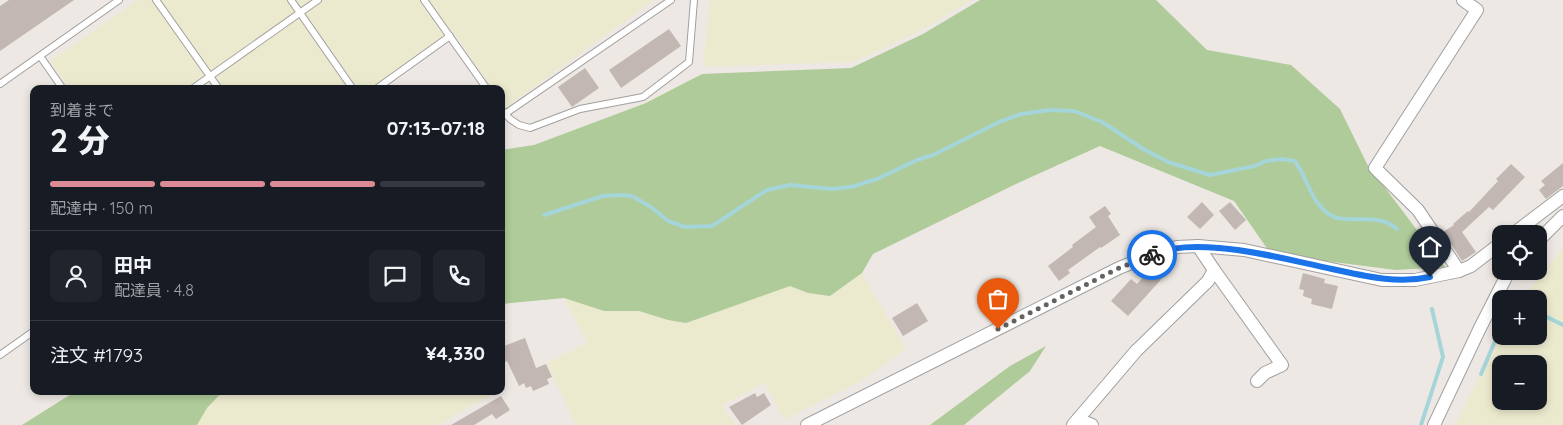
<!DOCTYPE html>
<html lang="ja">
<meta charset="utf-8">
<style>
:root{--surface:#171b24;--page:#20242c;--text:#f1f3f6;--muted:#9ea1a6;--line:#363941;--accent:#db8a96}
body{margin:0;font-family:Quicksand,"Noto Sans JP",sans-serif;background:var(--page);color:var(--text);height:100vh;display:flex;flex-direction:column;font-size:19px;white-space:nowrap}
*{box-sizing:border-box;margin:0}
p{font-size:16px;color:var(--muted)}
.icon{flex:none;width:28px;height:28px;fill:none;stroke:currentColor;stroke-width:2;stroke-linecap:round;stroke-linejoin:round}
.map{position:relative;flex:1;overflow:hidden}
.panel{position:absolute;left:30px;top:85px;width:475px;height:310px;display:flex;flex-direction:column;background:var(--surface);border-radius:10px;box-shadow:0 2px 8px #0003}
.panel>*{flex:none}
.controls{position:absolute;left:1492px;top:225px;display:grid;gap:10px}
.controls a{display:grid;place-items:center;width:55px;height:55px;border-radius:10px;background:var(--surface);box-shadow:0 2px 8px #0003;font-size:25px}
.pin{position:absolute;display:grid;place-items:center;width:42px;height:42px;color:#fff;margin:-51px -21px;border-radius:50% 50% 50% 0;rotate:-45deg;box-shadow:0 0 5px #0007}
.pin .icon{rotate:45deg}
.courier{position:absolute;display:grid;place-items:center;width:50px;height:50px;margin:-25px;border:4px solid #1a73e8;border-radius:50%;background:#fff;color:#222;box-shadow:0 1px 6px #0007}
.headline em{font-style:normal;font-weight:800}
.headline div{display:flex;flex-direction:column-reverse}
.headline{display:flex;align-items:center;justify-content:space-between;height:85px;padding:0 20px}
h1{font-size:32px;font-weight:800;line-height:38px}
.bar{display:grid;grid-template-columns:repeat(4,1fr);gap:8px 5px;align-content:center;height:60px;padding:0 20px}
.bar i{height:6px;border-radius:4px;background:var(--line)}
.bar .current{background:var(--accent)}
.bar p{grid-column:span 4}
.line{display:flex;align-items:center;gap:12px;padding:0 20px;border-top:1px solid var(--line)}
.line div{flex:1}
.round{display:grid;place-items:center;flex:none;width:52px;height:52px;border-radius:10px;background:var(--page)}
.map>svg:first-child{display:block}
.farmland{fill:#eceace;fill-rule:evenodd}
.forest{fill:#aecb99}
.lines{fill:none;stroke-linecap:round;stroke-linejoin:round}
.stream{stroke:#a5d4d9;stroke-width:4}
.building{fill:#c2b7b2}
.service-casing{stroke:#a0a0a0;stroke-width:8}
.minor-casing{stroke:#a0a0a0;stroke-width:14}
.service{stroke:#fff;stroke-width:6}
.minor{stroke:#fff;stroke-width:12}
.done{stroke:#656362;stroke-width:5;stroke-dasharray:0 9}
.route{stroke:#1a73e8;stroke-width:6}
</style>
<div class="map">
<svg width="1563" height="425" viewBox="0 0 1563 425">
<rect width="100%" height="100%" fill="#ede8e3"/>
<g class="farmland">
<path d="M138 0H654L505 108 501 102V89H492L452 30 369 89H70L50 61Z"/>
<path d="M710 0H972L920 31 854 62 703 67Z"/>
<path d="M1563 248V425H1455L1501 334V336H1539V299H1522ZM1501 364H1539V401H1501Z"/>
<path d="M862 273 906 349 861 381 784 420 765 383 722 405 736 425H576L547 363 587 343 564 298 604 311 639 310 668 320 686 322 790 286 808 293 830 296Z"/>
<path d="M223 391H497L439 425H197L207 408Z"/>
</g>
<g class="forest">
<path d="M980 0H1156L1207 50 1291 65 1340 109 1367 164 1445 267 1396 270 1271 254 1234 201 1100 146 1018 183 873 254 862 273 830 296 808 293 790 286 686 323 668 320 639 311H604L564 298 501 304V150L534 145 646 103 702 74 851 68 923 34Z"/>
<path d="M1046 346 1030 371 964 425H930L1010 366Z"/>
<path d="M76 391H223L207 408 197 425H22Z"/>
</g>
<g class="lines">
<g class="stream">
<path d="M544 215 603 196 621 195 632 196 651 207 668 221 685 227 712 226 767 190 790 185 832 189 851 187 877 179 917 160 933 155 999 122 1021 114 1050 110 1074 111 1102 122 1145 150 1168 162 1210 175 1255 166 1266 161 1281 159 1295 161C1306 177 1311 199 1325 211 1343 229 1375 209 1397 229"/>
<path d="M1539 313 1563 325"/>
<path d="M1481 374 1501 327"/>
<path d="M1421 425 1443 357 1432 309"/>
</g>
</g>
<g class="building">
<path d="M9 0H74L0 51V6Z"/>
<path d="M669 29 681 46 621 88 609 70Z"/>
<path d="M585 68 599 88 572 107 558 87Z"/>
<path d="M1563 163V186L1546 199 1539 190 1545 185 1541 181Z"/>
<path d="M1511 164 1525 177 1493 210 1489 207 1462 232 1476 252 1462 261 1443 232 1454 225 1453 224 1468 211 1469 212 1498 181 1496 179Z"/>
<path d="M1202 202 1214 215 1200 229 1187 217Z"/>
<path d="M1230 202 1246 220 1235 230 1219 211Z"/>
<path d="M1105 206 1111 214 1108 216 1120 235 1101 248 1100 247 1068 270 1070 273 1059 281 1048 266 1073 247 1072 245 1096 227 1089 217Z"/>
<path d="M1155 264 1166 274 1128 316 1111 301 1131 279 1137 284Z"/>
<path d="M1303 273 1325 279 1324 283 1338 286 1332 309 1311 304 1312 299 1303 296 1304 290 1299 289Z"/>
<path d="M917 303 928 321 903 336 892 318Z"/>
<path d="M525 338 536 368 546 364 552 377 547 379 549 384 533 391 531 386 526 388 524 383 519 386 507 361 501 364V347Z"/>
<path d="M755 393 757 397 764 393 771 405 742 425 729 407Z"/>
<path d="M501 396 510 410 496 419 492 414 474 425H451Z"/>
</g>
<g class="lines">
<defs>
<g id="service">
<path d="M156 0 219 89"/>
<path d="M291 0 353 89"/>
<path d="M424 0 487 89"/>
<path d="M40 56 63 89"/>
<path d="M0 84 119 0"/>
<path d="M192 89 318 0"/>
<path d="M376 89 450 36"/>
<path d="M501 109 510 119 519 125 530 128 580 109 643 97 689 62 694 0"/>
<path d="M505 114 671 0"/>
<path d="M0 355 34 331"/>
</g>
<g id="minor">
<path d="M1513 234 1563 196"/>
<path d="M1539 240 1563 216"/>
<path d="M1214 270 1282 365 1265 373 1257 381"/>
<path d="M1459 271 1418 210 1375 168 1477 10 1463 0"/>
<path d="M1078 419 1092 425"/>
<path d="M807 425 1119 268 1154 254 1177 247 1198 246 1244 250 1382 280H1415L1459 271 1471 266 1501 243"/>
<path d="M1073 425 1136 351 1208 281 1214 270 1198 246"/>
<path d="M1434 425 1479 330 1509 271"/>
</g>
</defs>
<use href="#service" class="service-casing"/>
<use href="#minor" class="minor-casing"/>
<use href="#service" class="service"/>
<use href="#minor" class="minor"/>
</g>
<g class="lines">
<path class="done" d="M998 329 1119 268 1152 255"/>
<path class="route" d="M1152 255C1174 246 1195 246 1219 248 1257 251 1294 261 1332 269 1365 276 1396 284 1430 277"/>
</g>
</svg>
<div class="controls">
<a><svg class="icon" aria-label="locate" viewBox="0 0 24 24"><circle cx="12" cy="12" r="6"/><path d="M12 2v4M12 18v4M2 12h4M18 12h4"/></svg></a>
<a>+</a>
<a>−</a>
</div>
<div class="pin" style="left:998px;top:329px;background:#ea580c"><svg class="icon" aria-label="bag" viewBox="0 0 24 24"><path d="M5 8h14l-1 12H6zM9 8a3 3 0 0 1 6 0"/></svg></div>
<div class="pin" style="left:1430px;top:277px;background:#1f2937"><svg class="icon" aria-label="home" viewBox="0 0 24 24"><path d="M3 11l9-7 9 7M6 9v11h12V9"/></svg></div>
<div class="courier" style="left:1152px;top:255px"><svg class="icon" aria-label="bike" viewBox="0 0 24 24"><circle cx="6" cy="16" r="4"/><circle cx="18" cy="16" r="4"/><path d="M6 16l4-8h5l3 8M10 8l3 8H6M13 5h3"/></svg></div>
<section class="panel">
<div class="headline"><div><h1>2 分</h1><p>到着まで</p></div><em>07:13–07:18</em></div>
<div class="bar"><i class="current"></i><i class="current"></i><i class="current"></i><i></i><p>配達中 · 150 m</p></div>
<div class="line" style="height:90px"><a class="round"><svg class="icon" aria-label="person" viewBox="0 0 24 24"><circle cx="12" cy="8" r="4"/><path d="M4 21q1-7 8-7t8 7"/></svg></a><div><b>田中</b><p>配達員 · 4.8</p></div><a class="round"><svg class="icon" aria-label="chat" viewBox="0 0 24 24"><path d="M4 5h16v11H9l-5 4z"/></svg></a><a class="round"><svg class="icon" aria-label="phone" viewBox="0 0 24 24"><path d="M5 4h4l2 5-3 2q2 4 5 5l2-3 5 2v4C11 20 4 13 5 4z"/></svg></a></div>
<div class="line" style="height:65px"><div>注文 #1793</div><b>¥4,330</b></div>
</section>
</div>
